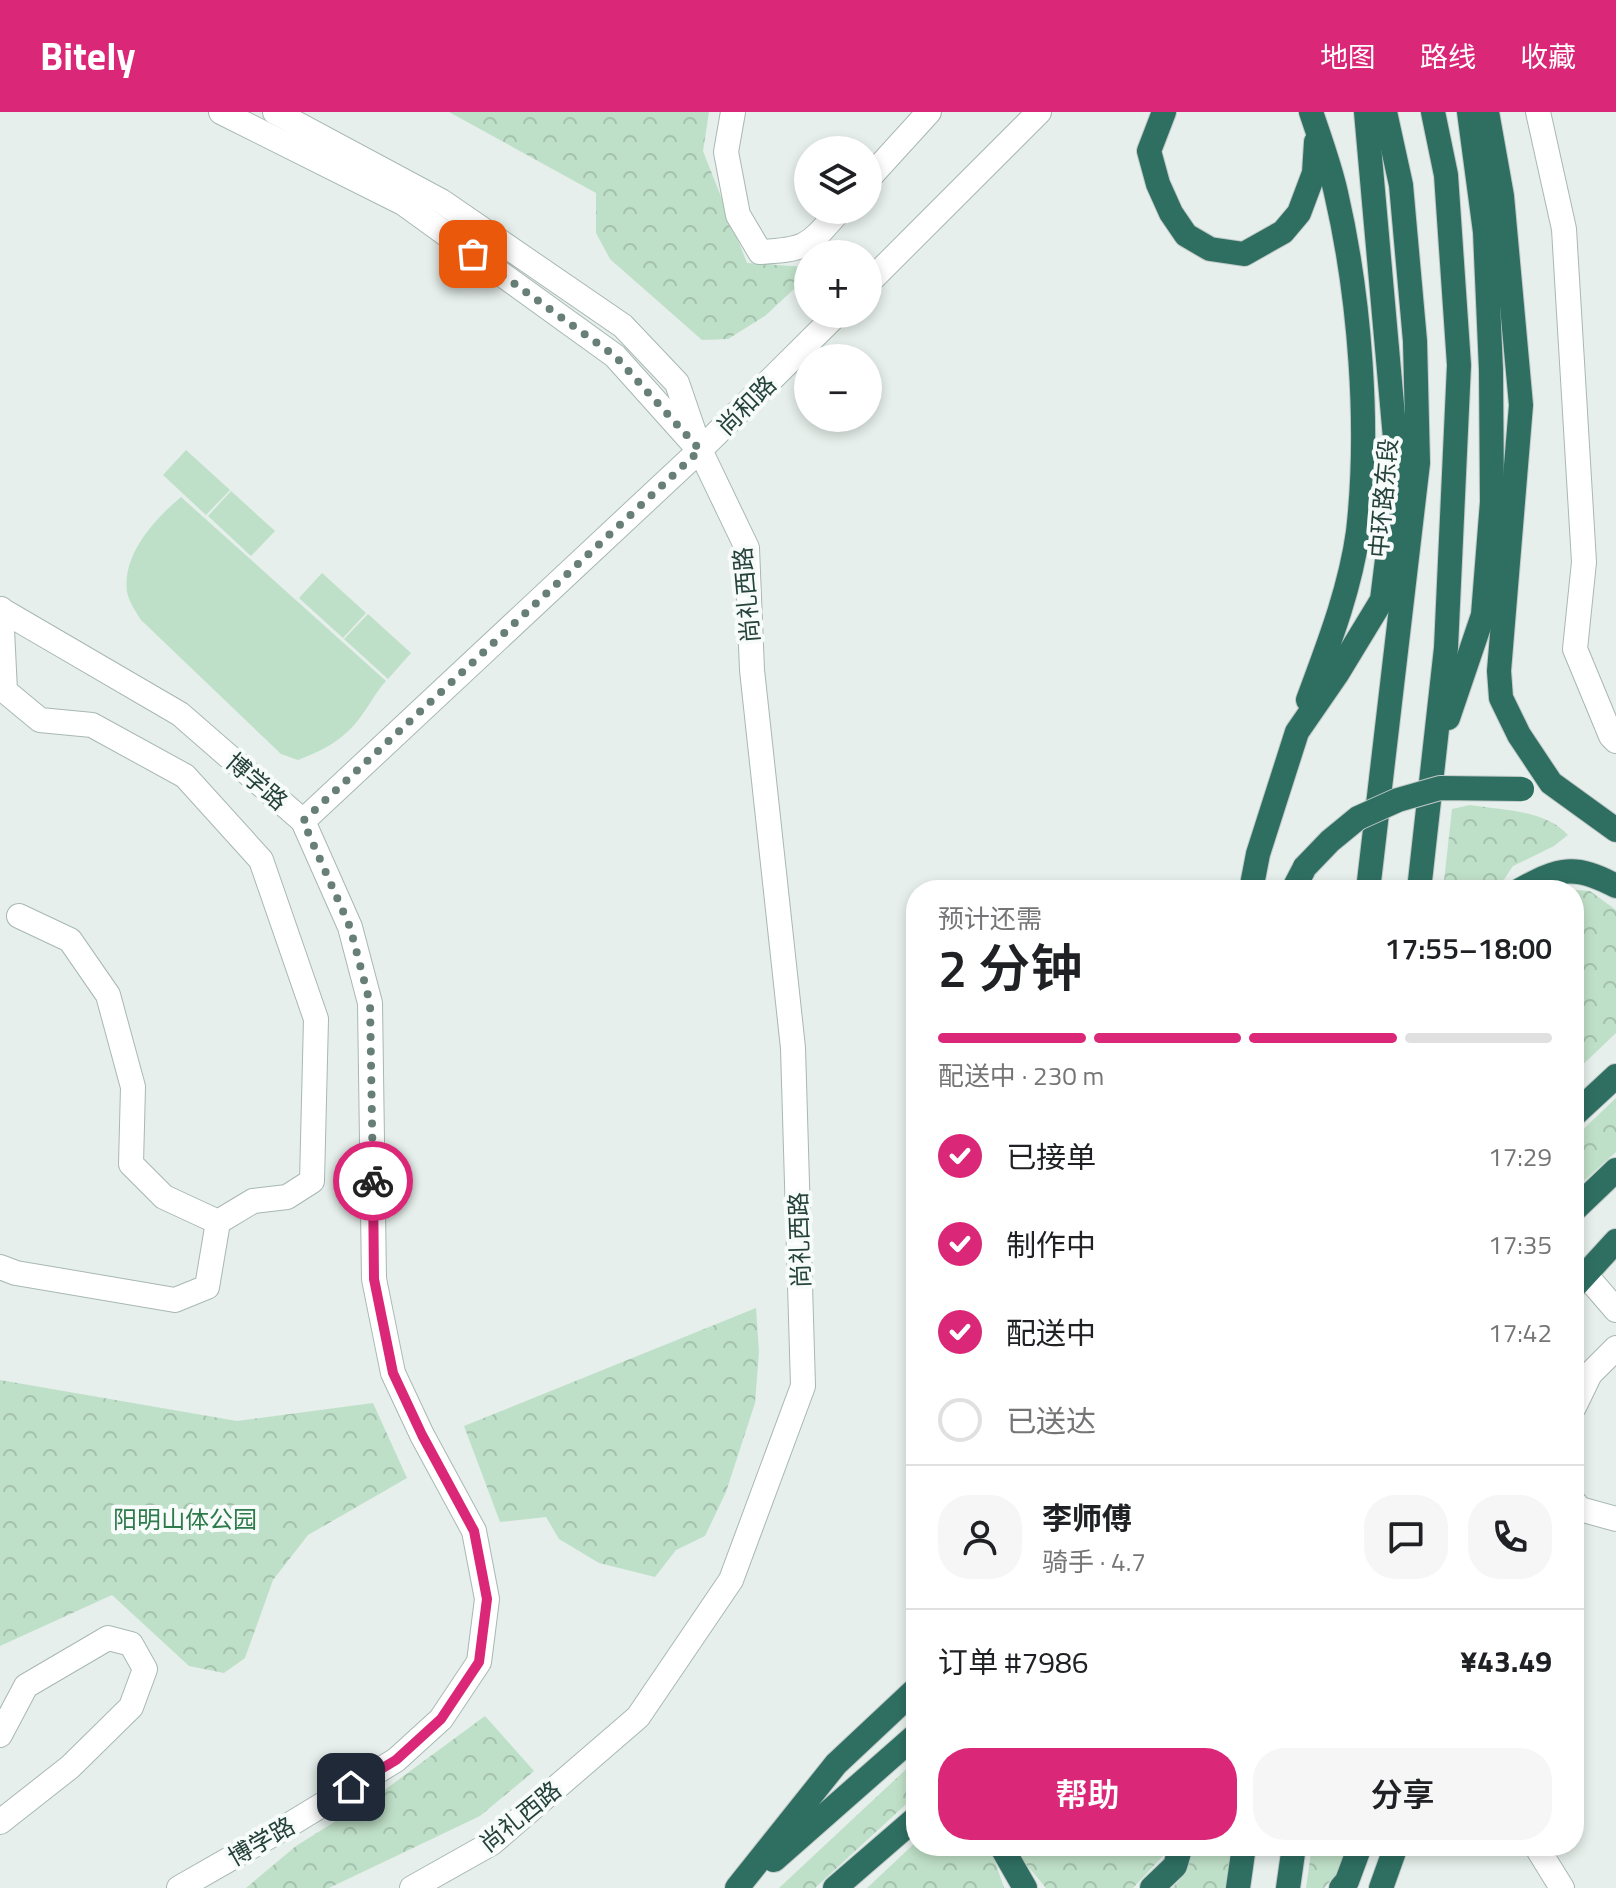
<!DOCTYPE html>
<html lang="zh">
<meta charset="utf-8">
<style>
:root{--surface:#fff;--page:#f6f6f6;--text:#202124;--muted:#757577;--line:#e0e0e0;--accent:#db2777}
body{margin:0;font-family:"Titillium Web","Noto Sans SC",sans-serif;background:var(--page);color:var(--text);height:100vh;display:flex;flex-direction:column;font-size:30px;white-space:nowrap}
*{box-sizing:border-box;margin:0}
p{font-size:26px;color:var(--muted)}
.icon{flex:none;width:44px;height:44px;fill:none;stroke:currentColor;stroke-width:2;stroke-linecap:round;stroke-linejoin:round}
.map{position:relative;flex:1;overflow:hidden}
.side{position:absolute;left:906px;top:768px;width:678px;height:976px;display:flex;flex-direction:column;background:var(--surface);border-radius:32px;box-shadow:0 4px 12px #0003}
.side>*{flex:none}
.controls{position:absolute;left:794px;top:24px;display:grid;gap:16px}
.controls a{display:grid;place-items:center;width:88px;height:88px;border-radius:50%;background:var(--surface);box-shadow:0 4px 12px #0003;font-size:40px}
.pin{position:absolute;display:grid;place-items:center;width:68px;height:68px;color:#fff;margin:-34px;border-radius:16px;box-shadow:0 4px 12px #0006}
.courier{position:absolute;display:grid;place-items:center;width:80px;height:80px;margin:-40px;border:6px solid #db2777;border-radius:50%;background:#fff;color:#222;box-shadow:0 2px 10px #0007}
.summary em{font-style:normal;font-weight:600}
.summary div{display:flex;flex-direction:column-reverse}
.summary{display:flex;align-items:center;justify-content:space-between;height:136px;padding:0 32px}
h1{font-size:52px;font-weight:600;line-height:60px}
.bar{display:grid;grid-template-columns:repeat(4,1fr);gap:12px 8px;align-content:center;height:96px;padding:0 32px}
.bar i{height:10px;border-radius:6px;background:var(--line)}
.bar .selected{background:var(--accent)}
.bar p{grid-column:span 4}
.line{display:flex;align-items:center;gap:20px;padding:0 32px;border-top:2px solid var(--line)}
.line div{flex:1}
.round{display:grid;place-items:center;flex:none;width:84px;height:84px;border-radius:32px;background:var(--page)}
ol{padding:0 32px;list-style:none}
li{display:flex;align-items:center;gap:24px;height:88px}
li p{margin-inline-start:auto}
li .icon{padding:8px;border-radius:50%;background:var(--accent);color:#fff;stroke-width:4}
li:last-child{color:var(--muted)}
li i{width:44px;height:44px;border:4px solid var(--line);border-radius:50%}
.action{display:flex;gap:16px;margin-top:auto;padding:16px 32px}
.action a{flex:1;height:92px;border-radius:32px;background:var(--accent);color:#fff;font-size:32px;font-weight:600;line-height:92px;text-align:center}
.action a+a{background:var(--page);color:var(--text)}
header{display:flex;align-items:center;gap:48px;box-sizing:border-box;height:112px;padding:0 40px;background:var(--accent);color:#fff}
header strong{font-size:38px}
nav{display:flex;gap:44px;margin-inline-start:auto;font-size:28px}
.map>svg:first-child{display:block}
.green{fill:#bfe0c8}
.forest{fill:url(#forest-crowns)}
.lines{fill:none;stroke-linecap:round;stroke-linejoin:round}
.minor-casing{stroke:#a8b8b2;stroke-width:26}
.highway-casing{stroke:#c2cac8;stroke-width:26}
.minor{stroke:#fff;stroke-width:24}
.highway{stroke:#2f6f62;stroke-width:24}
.highway-bridge-casing{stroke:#c2cac8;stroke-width:26;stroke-linecap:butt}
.highway-bridge{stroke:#2f6f62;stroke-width:24}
.done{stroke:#687f78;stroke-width:8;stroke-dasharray:0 14.4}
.route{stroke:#db2777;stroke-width:10}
.labels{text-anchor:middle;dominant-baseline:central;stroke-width:8;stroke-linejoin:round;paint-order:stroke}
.street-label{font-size:24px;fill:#24423a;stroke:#f7fbf9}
.park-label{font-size:24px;fill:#2d7a4b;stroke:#f7fbf9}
</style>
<header>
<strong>Bitely</strong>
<nav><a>地图</a><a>路线</a><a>收藏</a></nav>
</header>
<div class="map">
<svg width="1616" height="1776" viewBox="0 0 1616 1776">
<defs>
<pattern id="forest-crowns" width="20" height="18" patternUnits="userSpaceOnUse" patternTransform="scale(2)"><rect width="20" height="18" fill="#bfe0c8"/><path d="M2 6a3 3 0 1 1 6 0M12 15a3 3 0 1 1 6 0" fill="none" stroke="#a4c1ad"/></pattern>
</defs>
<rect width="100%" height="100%" fill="#e6efeb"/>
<g class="green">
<path d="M186 338 230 378 206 403 163 363Z"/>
<path d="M231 379 275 419 251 444 208 404Z"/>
<path d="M181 385 386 569C376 580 372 589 364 600 348 625 325 638 298 648L281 642 141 508C136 500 129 490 127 480 122 442 155 407 181 385Z"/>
<path d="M322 461 366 501 343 526 299 486Z"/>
<path d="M368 502 411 541 388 567 344 527Z"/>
</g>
<g class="forest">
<path d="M449 0H709L703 39 747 151 808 155V164L765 204 728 227 702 228 610 147 596 121V81Z"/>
<path d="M1470 693C1502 698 1546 698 1568 723L1554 734 1513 754 1497 778H1443L1452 697Z"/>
<path d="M1547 776 1590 779 1616 798V921L1574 961V778H1544Z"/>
<path d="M1616 986V1040L1574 1078V1026Z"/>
<path d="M756 1196 759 1240 755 1291 726 1380 705 1424 676 1438 655 1465 599 1451 559 1427 546 1405 500 1410 464 1314Z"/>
<path d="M0 1268 237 1309 373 1291 407 1366 308 1423 273 1468 245 1546 224 1561 189 1554 112 1483 0 1534Z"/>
<path d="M485 1604 534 1659 480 1704 329 1776H246L296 1734 379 1682Z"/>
<path d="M916 1648V1683L815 1776H779Z"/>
<path d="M916 1730V1734H990L1004 1776H867Z"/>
<path d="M1019 1734H1165L1163 1744 1133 1776H1046L1019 1744Z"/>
<path d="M1194 1734H1234L1230 1776H1172L1185 1762Z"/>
<path d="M1312 1734H1352L1347 1750 1324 1776H1306Z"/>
</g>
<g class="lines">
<defs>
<g id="minor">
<path d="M221 0 403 91 615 244 693 331"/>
<path d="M275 0 441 89 623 214 677 271 700 338 747 436 752 558 793 936 803 1274 731 1468 638 1605 492 1731 412 1776"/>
<path d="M733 0 726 40 738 103 760 140C808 138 809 133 840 98"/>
<path d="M1538 0 1564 117 1584 450 1575 537 1611 624 1616 629"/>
<path d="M868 67 929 0"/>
<path d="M868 171 1039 0"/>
<path d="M0 497 180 602 303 709 350 815 370 891 374 1167 393 1261 422 1323 474 1419 487 1487 479 1550 441 1607 396 1648 284 1716 179 1776"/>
<path d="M1 497 5 579 40 608 92 613 185 664 261 748 316 907 312 1069 287 1085 253 1089 218 1110 164 1085 131 1052 133 975 108 883 70 828 19 804"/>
<path d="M303 709 700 338 837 202"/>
<path d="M0 1155 16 1161 175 1188 207 1175 218 1110"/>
<path d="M1584 1161 1616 1198"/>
<path d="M1574 1295 1590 1262 1616 1236"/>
<path d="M1574 1390 1580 1397 1616 1407"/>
<path d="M0 1623 26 1574 108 1526 131 1532 145 1557 131 1595 70 1655 0 1710"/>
<path d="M1536 1734 1562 1776"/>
</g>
<g id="highway">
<path d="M1164 0 1149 39 1158 72 1171 101 1186 123 1210 137 1244 142 1283 120 1299 101 1314 61 1316 30"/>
<path d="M1487 0 1502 84 1521 293 1499 559 1501 586 1519 623 1551 671 1616 718"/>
<path d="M1308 588C1328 534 1350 478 1358 420 1370 314 1360 185 1336 81 1330 54 1320 27 1311 0"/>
<path d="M1448 606 1483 503 1492 390 1491 258 1485 120 1469 0"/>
<path d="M1251 778 1258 742 1297 620 1337 562 1382 488 1398 360 1366 0"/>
<path d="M1293 778 1305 755"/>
<path d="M1368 778 1418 351 1415 229 1401 73 1385 0"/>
<path d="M1419 778 1446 536 1459 253 1446 63 1433 0"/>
<path d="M1520 778C1559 756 1575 752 1616 774"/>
<path d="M1574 1003 1616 964"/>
<path d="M1574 1098 1616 1058"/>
<path d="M1574 1175 1616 1129"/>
<path d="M1001 1734 1025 1776"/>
<path d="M774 1748 916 1623"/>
<path d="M737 1776 836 1652 916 1577"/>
<path d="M835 1776 916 1706"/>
<path d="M1152 1776 1175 1754 1181 1734"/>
<path d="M1238 1776 1244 1734"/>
<path d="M1288 1776 1294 1734"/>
<path d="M1341 1776 1347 1769 1360 1734"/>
<path d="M1381 1776 1396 1734"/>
</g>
</defs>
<use href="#minor" class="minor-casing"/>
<use href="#highway" class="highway-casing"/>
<use href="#minor" class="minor"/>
<use href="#highway" class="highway"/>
<defs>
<path id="highway-bridge" d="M1305 755 1330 729 1358 706 1398 688 1440 676 1522 677"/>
</defs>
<use href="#highway-bridge" class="highway-bridge-casing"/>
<use href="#highway-bridge" class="highway-bridge"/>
</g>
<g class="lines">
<path class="done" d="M373 1069 370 891 350 815 303 709 700 338 615 244 473 142"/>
<path class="route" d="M351 1675 396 1648 441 1607 479 1550 487 1487 474 1419 422 1323 393 1261 374 1167 373 1069"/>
</g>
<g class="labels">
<g class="street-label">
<text transform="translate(746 293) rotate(-45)">尚和路</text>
<text transform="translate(1383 386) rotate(-85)">中环路东段</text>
<text transform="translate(746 483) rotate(-95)">尚礼西路</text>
<text transform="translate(257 669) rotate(41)">博学路</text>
<text transform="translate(799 1128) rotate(-92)">尚礼西路</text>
<text transform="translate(520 1704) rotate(-39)">尚礼西路</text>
<text transform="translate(261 1729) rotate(-30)">博学路</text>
</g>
<g class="park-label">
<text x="185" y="1407">阳明山体公园</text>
</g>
</g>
</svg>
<div class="controls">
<a><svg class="icon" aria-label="layers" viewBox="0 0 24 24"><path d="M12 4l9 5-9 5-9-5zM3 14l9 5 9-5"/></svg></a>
<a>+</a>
<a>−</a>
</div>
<div class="pin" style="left:473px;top:142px;background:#ea580c"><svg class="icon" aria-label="bag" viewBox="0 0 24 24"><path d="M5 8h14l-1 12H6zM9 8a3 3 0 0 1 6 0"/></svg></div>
<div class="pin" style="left:351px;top:1675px;background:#1f2937"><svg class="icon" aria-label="home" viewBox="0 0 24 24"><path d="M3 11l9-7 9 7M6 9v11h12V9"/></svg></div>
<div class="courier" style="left:373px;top:1069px"><svg class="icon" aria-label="bike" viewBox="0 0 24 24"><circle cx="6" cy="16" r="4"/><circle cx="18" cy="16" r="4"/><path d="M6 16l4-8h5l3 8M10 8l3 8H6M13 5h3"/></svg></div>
<section class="side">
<div class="summary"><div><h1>2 分钟</h1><p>预计还需</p></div><em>17:55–18:00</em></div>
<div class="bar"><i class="selected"></i><i class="selected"></i><i class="selected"></i><i></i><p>配送中 · 230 m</p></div>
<ol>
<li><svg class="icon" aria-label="check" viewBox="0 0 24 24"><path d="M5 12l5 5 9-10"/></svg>已接单<p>17:29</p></li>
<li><svg class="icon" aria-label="check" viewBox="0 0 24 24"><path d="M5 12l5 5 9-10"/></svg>制作中<p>17:35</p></li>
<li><svg class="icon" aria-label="check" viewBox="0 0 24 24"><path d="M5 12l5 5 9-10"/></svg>配送中<p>17:42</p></li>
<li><i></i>已送达</li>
</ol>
<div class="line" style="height:144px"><a class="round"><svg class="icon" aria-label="person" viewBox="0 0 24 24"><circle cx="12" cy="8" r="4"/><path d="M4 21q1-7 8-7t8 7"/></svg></a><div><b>李师傅</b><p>骑手 · 4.7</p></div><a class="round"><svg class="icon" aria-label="chat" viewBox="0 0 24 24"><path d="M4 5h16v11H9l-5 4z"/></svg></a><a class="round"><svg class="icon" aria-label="phone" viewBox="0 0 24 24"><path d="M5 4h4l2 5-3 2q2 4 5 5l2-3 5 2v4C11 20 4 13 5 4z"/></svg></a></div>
<div class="line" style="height:104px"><div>订单 #7986</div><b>¥43.49</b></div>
<div class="action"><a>帮助</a><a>分享</a></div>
</section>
</div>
